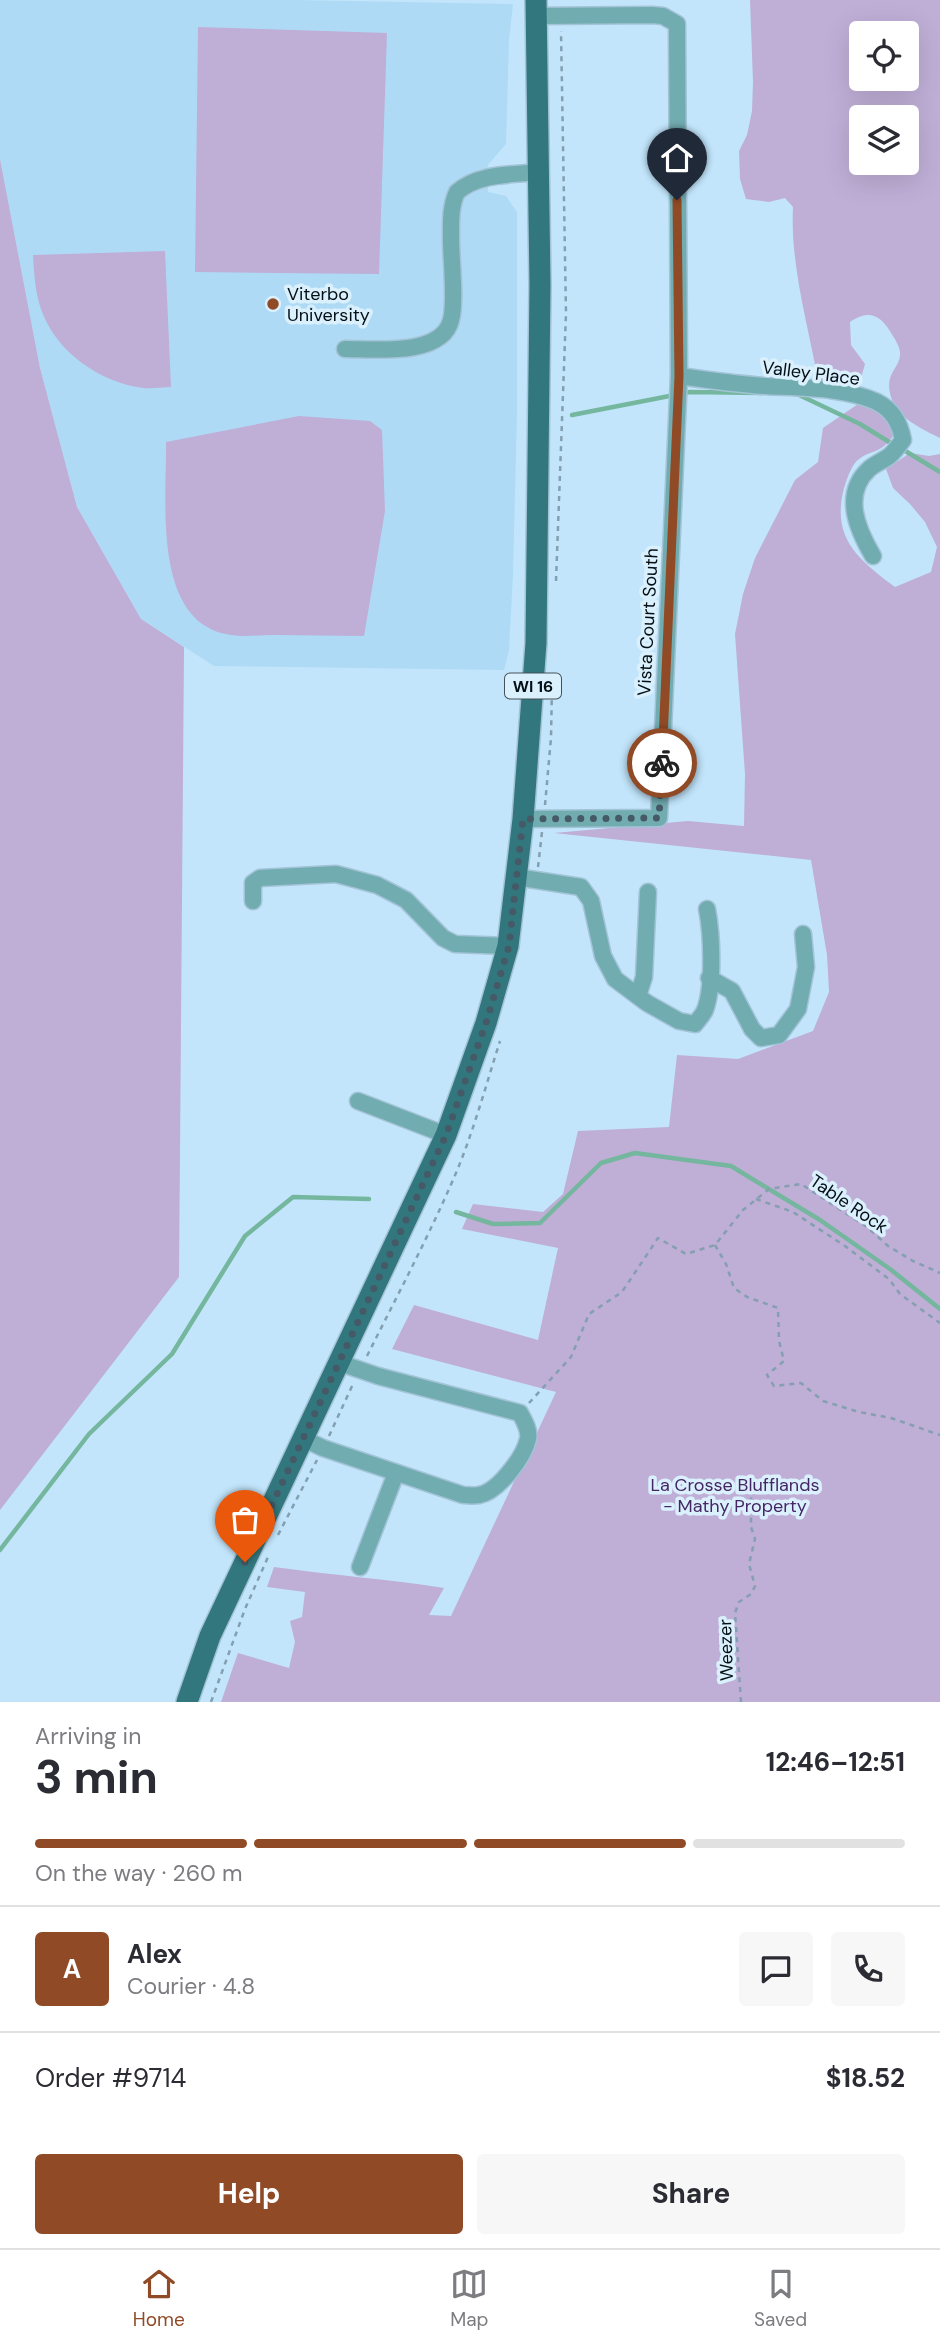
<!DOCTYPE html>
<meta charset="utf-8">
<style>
:root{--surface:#fff;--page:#f7f7f7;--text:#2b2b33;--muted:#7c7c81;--line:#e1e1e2;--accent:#914a26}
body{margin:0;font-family:"DM Sans",sans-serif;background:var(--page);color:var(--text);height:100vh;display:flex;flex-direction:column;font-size:26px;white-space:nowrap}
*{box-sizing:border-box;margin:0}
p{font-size:23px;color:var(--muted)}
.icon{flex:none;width:38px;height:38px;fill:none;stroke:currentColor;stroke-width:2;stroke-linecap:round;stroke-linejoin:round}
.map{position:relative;height:1702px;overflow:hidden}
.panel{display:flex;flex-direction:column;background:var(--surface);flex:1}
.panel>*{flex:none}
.tools{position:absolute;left:849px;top:21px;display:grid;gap:14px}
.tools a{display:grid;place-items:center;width:70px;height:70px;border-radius:7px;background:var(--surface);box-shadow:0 7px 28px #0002;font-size:35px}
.pin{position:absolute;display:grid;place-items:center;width:60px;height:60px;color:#fff;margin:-72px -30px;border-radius:50% 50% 50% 0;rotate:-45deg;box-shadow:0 0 7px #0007}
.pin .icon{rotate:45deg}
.courier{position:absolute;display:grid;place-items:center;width:70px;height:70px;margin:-35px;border:5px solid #914a26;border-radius:50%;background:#fff;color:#222;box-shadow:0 2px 9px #0007}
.summary em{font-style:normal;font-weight:700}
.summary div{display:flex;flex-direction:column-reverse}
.summary{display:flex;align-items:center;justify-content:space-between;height:119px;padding:0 35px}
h1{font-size:46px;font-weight:700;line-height:52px}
.bar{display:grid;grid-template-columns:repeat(4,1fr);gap:10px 7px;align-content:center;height:84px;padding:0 35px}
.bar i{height:9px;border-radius:5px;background:var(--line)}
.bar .on{background:var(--accent)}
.bar p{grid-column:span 4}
.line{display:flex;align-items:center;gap:18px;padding:0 35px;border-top:2px solid var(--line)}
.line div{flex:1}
.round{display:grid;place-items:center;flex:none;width:74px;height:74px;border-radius:7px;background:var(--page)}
.primary-button{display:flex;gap:14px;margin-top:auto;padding:14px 35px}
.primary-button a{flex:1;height:80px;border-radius:7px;background:var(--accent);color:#fff;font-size:28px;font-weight:700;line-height:80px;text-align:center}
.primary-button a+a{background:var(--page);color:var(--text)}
.menu{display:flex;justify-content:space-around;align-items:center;height:98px;border-top:2px solid var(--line);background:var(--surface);font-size:19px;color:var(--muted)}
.menu a{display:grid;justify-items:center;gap:4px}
.menu .on{color:var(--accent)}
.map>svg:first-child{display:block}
.built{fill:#afdaf5}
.green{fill:#bfaed6;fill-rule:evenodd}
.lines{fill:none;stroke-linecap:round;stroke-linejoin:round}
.stream{stroke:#74b79e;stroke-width:4.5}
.minor-casing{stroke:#a3c3d6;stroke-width:19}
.major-casing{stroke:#a3c3d6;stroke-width:24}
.path{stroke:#849fb0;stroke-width:2.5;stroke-dasharray:5 5;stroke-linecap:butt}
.minor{stroke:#71acb1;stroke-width:16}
.major{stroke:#31777d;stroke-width:21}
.done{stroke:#465966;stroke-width:7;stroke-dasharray:0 12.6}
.route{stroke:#914a26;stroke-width:9}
.poi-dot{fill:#914a26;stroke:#dbf0fd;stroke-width:2.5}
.labels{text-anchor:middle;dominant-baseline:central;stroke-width:7;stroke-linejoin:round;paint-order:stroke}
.shield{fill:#dbf0fd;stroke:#44525b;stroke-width:2}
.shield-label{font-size:16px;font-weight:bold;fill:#030e15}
.poi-label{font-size:18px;fill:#030e15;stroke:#dbf0fd;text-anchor:start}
.street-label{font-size:18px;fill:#030e15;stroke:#dbf0fd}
.park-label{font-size:18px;fill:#442664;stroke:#dbf0fd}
</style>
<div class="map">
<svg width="940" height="1702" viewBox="0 0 940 1702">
<rect width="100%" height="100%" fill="#c2e5fb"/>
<path class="built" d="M0 0H296L513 4 509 40 506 144 488 165V192L506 196 517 212V413L513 575 509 650 504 670 214 666 141 619 77 507 40 368 0 159Z"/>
<g class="green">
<path d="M750 0H940V438C922 429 897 418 891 397 884 374 898 370 900 356 901 349 896 341 893 336 882 316 870 308 850 322L851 345 865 364 861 378 851 387 819 386C809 327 790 267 793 207L785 198 769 202 746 199 740 179 739 151 747 135 752 111 753 82ZM861 33H906V79H861ZM861 117H906V163H861Z"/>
<path d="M198 27 387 33 379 274 195 272Z"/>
<path d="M0 159 40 368 77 507 141 619 184 647 179 1277 0 1510Z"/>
<path d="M165 251 171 387C162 387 152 389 144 388 100 383 55 351 41 309 35 292 34 272 33 255Z"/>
<path d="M858 404 875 406 895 423V434C891 438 888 443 884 446 877 452 866 453 859 459 851 465 847 479 844 488 831 538 858 559 895 587L931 572 937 547 925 522 910 504 893 488 886 469 910 453 929 456 940 454V1702H221L238 1653 289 1668 295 1642 290 1621 302 1617 305 1592 267 1587 274 1567C331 1575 387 1579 444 1588L429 1615 451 1616 556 1392 392 1349 414 1305 538 1340 558 1248 462 1229 473 1204 543 1212 563 1194 578 1131 669 1127 677 1055 738 1059 813 1031 829 992 827 955 811 860 554 833 688 821 744 826 745 774 735 634 743 594 755 558 795 480 818 462 823 428Z"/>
<path d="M299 416 370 421 382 430 385 511 364 636C334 636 304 635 273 635 259 635 244 637 231 635 151 624 167 500 166 442Z"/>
</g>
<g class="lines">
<g class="stream">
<path d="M797 394 860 424 894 445"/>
<path d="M572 415 690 392 763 393"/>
<path d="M902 449 940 472"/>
<path d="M456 1212 493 1224 540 1223 601 1163 635 1153 731 1166 820 1220 890 1269 940 1309"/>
<path d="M0 1550 89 1434 172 1354 245 1236 293 1197 369 1199"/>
</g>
<defs>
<g id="minor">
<path d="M345 349C373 349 442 357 451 320 456 302 451 259 451 239 451 223 450 207 457 192 479 173 511 175 539 172"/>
<path d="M679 376C707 380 736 384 765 386 800 388 844 387 877 402 893 410 900 423 903 440 898 446 894 453 888 457 882 461 875 464 869 469 842 494 857 529 873 556"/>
<path d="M523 819 659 818 679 376 677 24 663 16 652 15 537 16"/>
<path d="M516 877 581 887 591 901 603 956 615 979 647 1003 679 1021 695 1024C698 1020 703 1015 705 1010 714 986 712 934 707 909"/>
<path d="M253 901V883L260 878 336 874 377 885 406 900 443 938 455 944 508 946"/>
<path d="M709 978 732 991 752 1029 761 1038 779 1035 798 1009 806 967 803 934"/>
<path d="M638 996 644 977 648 892"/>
<path d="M358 1101 446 1135"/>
<path d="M304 1439 323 1448 463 1495C468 1495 474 1496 479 1495 498 1492 524 1457 528 1439 530 1430 524 1421 520 1413L378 1376 340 1363"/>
<path d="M360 1567 396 1473"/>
</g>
<path id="major" d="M187 1702 210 1636 446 1135 486 1023 508 946 523 819 536 643 540 285 536 0"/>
</defs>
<use href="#minor" class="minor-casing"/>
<use href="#major" class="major-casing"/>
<g class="path">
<path d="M556 581 566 313 561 31"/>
<path d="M545 805 551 738 552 685"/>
<path d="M538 867 542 832"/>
<path d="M756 1199 793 1212 845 1246 889 1279 900 1294 940 1323"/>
<path d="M715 1245 726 1264 734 1288 747 1297 778 1308 779 1341 784 1361 767 1375 774 1386 801 1383 823 1401 859 1412 891 1418 940 1435"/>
<path d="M367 1356C397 1296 429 1236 456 1173 474 1130 486 1085 500 1041"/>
<path d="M529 1403 571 1357 589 1314 622 1292 658 1238 686 1254 715 1245 743 1210 769 1189 801 1184 867 1227 888 1246 913 1261 940 1273"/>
<path d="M329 1436 353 1384"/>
<path d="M278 1535 317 1460"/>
<path d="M211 1702 245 1609 268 1557"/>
<path d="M741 1702 735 1613 739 1602 751 1594 755 1586 749 1564 755 1539 751 1527V1493L757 1482"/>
</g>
<use href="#minor" class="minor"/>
<use href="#major" class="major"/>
</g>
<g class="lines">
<path class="done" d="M245 1562 446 1135 486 1023 509 946 523 819 659 818 662 763"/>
<path class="route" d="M662 763 679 376 677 200"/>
</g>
<circle class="poi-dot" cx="273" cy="304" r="7"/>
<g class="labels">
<rect class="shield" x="505" y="673.5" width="56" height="25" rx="5"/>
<g class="shield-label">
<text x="533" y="686">WI 16</text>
</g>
<g class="poi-label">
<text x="287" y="294">Viterbo<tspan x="287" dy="21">University</tspan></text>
</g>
<g class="street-label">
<text transform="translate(811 373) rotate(7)">Valley Place</text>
<text transform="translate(648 622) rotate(-87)">Vista Court South</text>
<text transform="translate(849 1204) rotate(34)">Table Rock</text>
<text transform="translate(726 1650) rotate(-92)">Weezer</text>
</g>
<g class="park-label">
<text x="735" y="1485">La Crosse Blufflands<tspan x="735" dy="21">- Mathy Property</tspan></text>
</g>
</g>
</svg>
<div class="tools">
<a><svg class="icon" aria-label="locate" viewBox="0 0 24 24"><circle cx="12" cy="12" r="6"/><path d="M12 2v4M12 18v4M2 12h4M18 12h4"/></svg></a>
<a><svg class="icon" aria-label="layers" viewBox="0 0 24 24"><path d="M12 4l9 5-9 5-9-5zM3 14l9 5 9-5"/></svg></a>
</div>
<div class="pin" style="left:245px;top:1562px;background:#ea580c"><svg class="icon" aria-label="bag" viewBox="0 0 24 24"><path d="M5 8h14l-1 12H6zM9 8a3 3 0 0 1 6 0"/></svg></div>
<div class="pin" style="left:677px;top:200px;background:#1f2937"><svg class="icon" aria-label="home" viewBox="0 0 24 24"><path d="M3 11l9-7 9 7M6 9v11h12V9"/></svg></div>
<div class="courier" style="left:662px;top:763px"><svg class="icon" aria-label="bike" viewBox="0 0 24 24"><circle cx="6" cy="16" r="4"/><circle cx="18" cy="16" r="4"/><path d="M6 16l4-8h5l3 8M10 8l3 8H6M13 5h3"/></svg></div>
</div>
<section class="panel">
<div class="summary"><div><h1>3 min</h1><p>Arriving in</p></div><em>12:46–12:51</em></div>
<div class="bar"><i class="on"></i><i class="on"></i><i class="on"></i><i></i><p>On the way · 260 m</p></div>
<div class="line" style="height:126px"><b class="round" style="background:var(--accent);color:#fff">A</b><div><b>Alex</b><p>Courier · 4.8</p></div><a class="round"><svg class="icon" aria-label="chat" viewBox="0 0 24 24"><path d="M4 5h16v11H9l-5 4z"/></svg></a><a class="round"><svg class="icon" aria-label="phone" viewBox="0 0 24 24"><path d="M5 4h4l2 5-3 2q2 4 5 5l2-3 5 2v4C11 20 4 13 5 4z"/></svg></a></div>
<div class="line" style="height:91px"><div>Order #9714</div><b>$18.52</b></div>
<div class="primary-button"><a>Help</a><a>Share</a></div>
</section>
<nav class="menu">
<a class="on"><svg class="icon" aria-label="home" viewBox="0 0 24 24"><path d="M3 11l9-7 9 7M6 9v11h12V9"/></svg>Home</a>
<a><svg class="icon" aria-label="map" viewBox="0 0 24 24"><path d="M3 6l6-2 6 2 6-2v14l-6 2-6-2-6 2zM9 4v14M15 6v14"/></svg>Map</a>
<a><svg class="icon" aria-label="saved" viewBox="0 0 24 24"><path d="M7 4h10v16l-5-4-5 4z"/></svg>Saved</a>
</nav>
